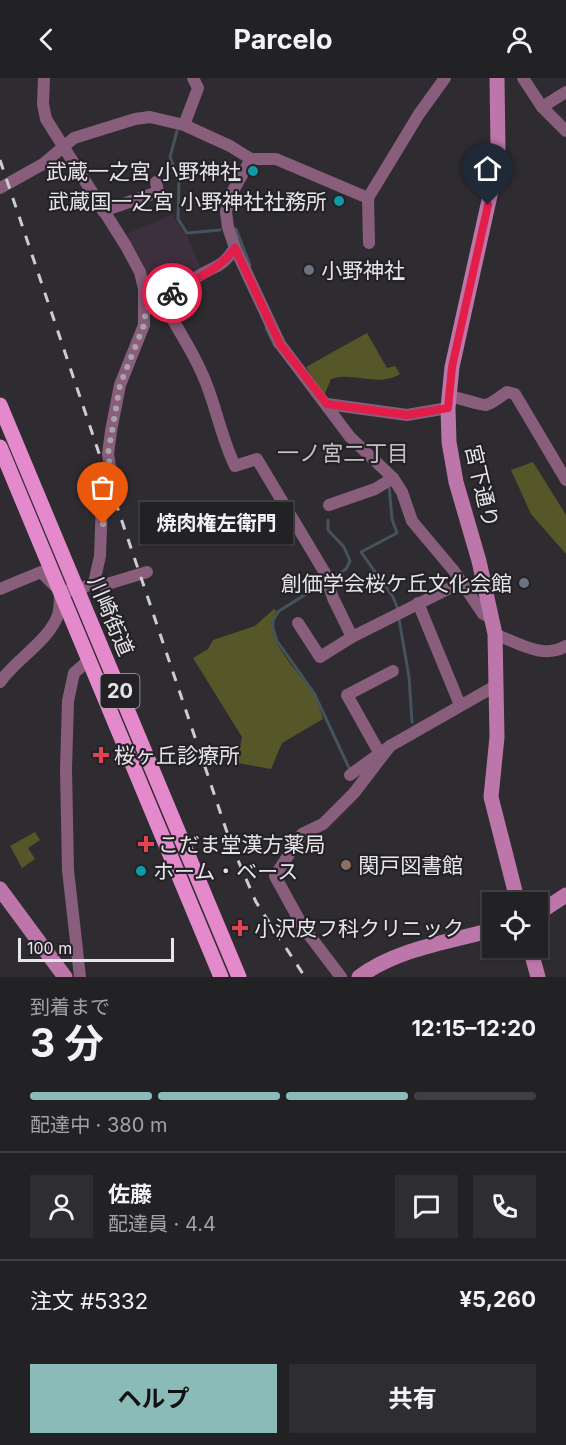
<!DOCTYPE html>
<html lang="ja">
<meta charset="utf-8">
<style>
:root{--surface:#222124;--page:#2e2e31;--text:#f1f3f6;--muted:#a2a3a6;--line:#3f3e41;--accent:#8bbbb9}
body{margin:0;font-family:Inter,"Noto Sans JP",sans-serif;background:var(--page);color:var(--text);height:100vh;display:flex;flex-direction:column;font-size:22px;white-space:nowrap}
*{box-sizing:border-box;margin:0}
p{font-size:20px;color:var(--muted)}
.icon{flex:none;width:33px;height:33px;fill:none;stroke:currentColor;stroke-width:2;stroke-linecap:round;stroke-linejoin:round}
.map{position:relative;height:899px;overflow:hidden}
.panel{display:flex;flex-direction:column;background:var(--surface);flex:1}
.panel>*{flex:none}
.buttons{position:absolute;left:482px;top:814px;display:grid;gap:12px}
.buttons a{display:grid;place-items:center;width:66px;height:66px;border-radius:0px;background:var(--surface);box-shadow:0 2px 4px #0004,0 0 0 2px var(--line);font-size:30px}
.scale{position:absolute;left:18px;bottom:15px;width:156px;box-sizing:border-box;padding-left:6px;border:3px solid #e6e5e8;border-top:0;font-size:16px;line-height:21px;white-space:nowrap;color:#e6e5e8;-webkit-text-stroke:4px #252227;paint-order:stroke}
.pin{position:absolute;display:grid;place-items:center;width:51px;height:51px;color:#fff;margin:-62px -26px;border-radius:50% 50% 50% 0;rotate:-45deg;box-shadow:0 0 6px #0007}
.pin .icon{rotate:45deg}
.courier{position:absolute;display:grid;place-items:center;width:60px;height:60px;margin:-30px;border:4px solid #e11d48;border-radius:50%;background:#fff;color:#222;box-shadow:0 2px 8px #0007}
.bubble{position:absolute;height:42px;border-radius:0px;background:var(--surface);box-shadow:0 2px 4px #0004,0 0 0 2px var(--line);font-size:20px;font-weight:700;line-height:42px;text-align:center}
.headline em{font-style:normal;font-weight:700}
.headline div{display:flex;flex-direction:column-reverse}
.headline{display:flex;align-items:center;justify-content:space-between;height:102px;padding:0 30px}
h1{font-size:39px;font-weight:700;line-height:45px}
.bar{display:grid;grid-template-columns:repeat(4,1fr);gap:9px 6px;align-content:center;height:72px;padding:0 30px}
.bar i{height:8px;border-radius:4px;background:var(--line)}
.bar .selected{background:var(--accent)}
.bar p{grid-column:span 4}
.line{display:flex;align-items:center;gap:15px;padding:0 30px;border-top:2px solid var(--line)}
.line div{flex:1}
.round{display:grid;place-items:center;flex:none;width:63px;height:63px;border-radius:0px;background:var(--page)}
.cta{display:flex;gap:12px;margin-top:auto;padding:12px 30px}
.cta a{flex:1;height:69px;border-radius:0px;background:var(--accent);color:#111;font-size:24px;font-weight:700;line-height:69px;text-align:center}
.cta a+a{background:var(--page);color:var(--text)}
header{display:flex;justify-content:space-between;align-items:center;height:78px;padding:0 30px;background:var(--surface);font-size:27px;font-weight:700}
.map>svg:first-child{display:block}
.education{fill:#3d2f3d}
.green{fill:#555729}
.lines{fill:none;stroke-linecap:round;stroke-linejoin:round}
.stream{stroke:#45535c;stroke-width:3}
.street{stroke:#895d7c;stroke-width:12}
.secondary{stroke:#bc76a9;stroke-width:15}
.primary{stroke:#e489cb;stroke-width:15}
.rail{stroke:#cccbce;stroke-width:3;stroke-dasharray:10 10;stroke-linecap:butt}
.done{stroke:#a6a4a8;stroke-width:6;stroke-dasharray:0 10.8}
.route{stroke:#e11d48;stroke-width:8}
.culture-dot{fill:#0f9aa8;stroke:#252227;stroke-width:2}
.worship-dot{fill:#6b7280;stroke:#252227;stroke-width:2}
.health-dot{fill:#e0444e;stroke:#252227;stroke-width:2}
.education-dot{fill:#8d6e63;stroke:#252227;stroke-width:2}
.labels{text-anchor:middle;dominant-baseline:central;stroke-width:4.5;stroke-linejoin:round;paint-order:stroke}
.shield{fill:#252227;stroke:#acaaae;stroke-width:1.5}
.shield-label{font-size:20px;font-weight:bold;fill:#e6e5e8}
.poi-label{font-size:21px;fill:#e6e5e8;stroke:#252227;text-anchor:start}
.street-label{font-size:21px;fill:#e6e5e8;stroke:#252227}
.neighbourhood-label{font-size:22px;fill:#c1bec4;stroke:#252227}
</style>
<header><svg class="icon" aria-label="back" viewBox="0 0 24 24"><path d="M15 5l-7 7 7 7"/></svg>Parcelo<svg class="icon" aria-label="person" viewBox="0 0 24 24"><circle cx="12" cy="8" r="4"/><path d="M4 21q1-7 8-7t8 7"/></svg></header>
<div class="map">
<svg width="566" height="899" viewBox="0 0 566 899">
<rect width="100%" height="100%" fill="#2e2c30"/>
<path class="education" d="M172 137 187 158 201 191 153 222 144 187 126 156Z"/>
<g class="green">
<path d="M367 255 387 290 395 288 400 296C378 310 354 293 331 301L324 318 306 289Z"/>
<path d="M533 384 566 437V476L531 436 511 392Z"/>
<path d="M274 531 277 533C258 557 300 594 312 614 317 622 320 632 323 641L282 665 271 691 237 685 242 659 193 580 208 571 213 562 255 548Z"/>
<path d="M35 754 40 762 28 770 35 781 22 790 10 768Z"/>
</g>
<g class="lines">
<g class="stream">
<path d="M177 53 170 79 179 104 178 141 187 155 220 152"/>
<path d="M236 151 250 187"/>
<path d="M266 250 275 268"/>
<path d="M389 407 392 441 397 455 361 474 393 519 398 531"/>
<path d="M328 442V452L344 469 350 483 346 491 330 502"/>
<path d="M324 505 279 533 273 542V551L277 563 314 615 351 694"/>
<path d="M399 541 409 599 412 644"/>
</g>
<g class="street">
<path d="M44 0 43 26 46 41 126 168 140 194 144 211V247L120 307 111 353 108 376 112 401 102 423 100 478 94 505"/>
<path d="M523 0 542 29 566 53"/>
<path d="M542 29 566 14"/>
<path d="M184 47 198 10 193 0"/>
<path d="M251 81 229 120 226 134 228 149 235 170 280 266 350 359 393 400 402 414 412 443 454 493 483 536 491 540"/>
<path d="M0 110 43 86 74 60 135 41 150 39 184 47 230 68 251 81H276L368 120"/>
<path d="M368 120 419 36 445 0"/>
<path d="M368 120 369 165"/>
<path d="M103 133 158 114 156 104"/>
<path d="M162 223C178 252 198 281 209 313 218 338 223 363 235 388L257 381 325 495 333 520 352 559 460 505"/>
<path d="M155 226C170 219 183 207 197 199 216 186 219 193 235 170"/>
<path d="M449 318C457 319 483 328 486 327 493 325 501 318 507 314L515 316 566 402"/>
<path d="M327 326 407 337 448 330"/>
<path d="M329 427 375 411 393 400"/>
<path d="M0 511 41 494 60 513C60 520 60 530 58 537 48 564 16 581 0 604"/>
<path d="M60 513 77 512 94 505 104 507 147 494"/>
<path d="M418 525 460 627"/>
<path d="M298 545 320 579 352 559"/>
<path d="M495 556C516 564 543 582 566 568"/>
<path d="M380 676 347 617 393 593"/>
<path d="M350 697 390 668 497 607"/>
<path d="M80 899 68 792 66 691 68 623 74 595 89 582"/>
<path d="M341 899 303 849 275 798 302 756 323 746 354 715 390 668"/>
</g>
<g class="secondary">
<path d="M497 0 498 71 493 104 452 289 448 330 449 364 456 404 479 483 495 556 497 659 491 719 518 825"/>
<path d="M0 811 65 899"/>
<path d="M537 836 566 817"/>
<path d="M530 870 538 899"/>
<path d="M359 899C397 871 448 864 492 852"/>
</g>
<g class="primary">
<path d="M0 327 239 899"/>
<path d="M0 369 221 899"/>
</g>
<path class="rail" d="M0 82 231 766 256 824 305 899"/>
</g>
<g class="lines">
<path class="done" d="M103 446 102 423 112 401 108 376 120 307 144 247 146 230 172 215"/>
<path class="route" d="M172 215C194 200 219 193 235 170L280 266 327 326 407 337 448 330 452 289 488 127"/>
</g>
<g class="culture-dot">
<circle cx="253" cy="93" r="6"/>
<circle cx="339" cy="123" r="6"/>
<circle cx="141" cy="793" r="6"/>
</g>
<g class="worship-dot">
<circle cx="309" cy="192" r="6"/>
<circle cx="524" cy="505" r="6"/>
</g>
<g class="health-dot">
<path d="M98 668h6v6h6v6h-6v6h-6v-6h-6v-6h6z"/>
<path d="M143 757h6v6h6v6h-6v6h-6v-6h-6v-6h6z"/>
<path d="M237 841h6v6h6v6h-6v6h-6v-6h-6v-6h6z"/>
</g>
<circle class="education-dot" cx="346" cy="787" r="6"/>
<g class="labels">
<rect class="shield" x="100.5" y="596" width="39" height="34" rx="4.5"/>
<g class="shield-label">
<text x="120" y="613">20</text>
</g>
<g class="poi-label">
<text x="241" y="93" text-anchor="end">武蔵一之宮 小野神社</text>
<text x="327" y="123" text-anchor="end">武蔵国一之宮 小野神社社務所</text>
<text x="321" y="192">小野神社</text>
<text x="512" y="505" text-anchor="end">創価学会桜ケ丘文化会館</text>
<text x="114" y="677">桜ヶ丘診療所</text>
<text x="158" y="766">こだま堂漢方薬局</text>
<text x="358" y="787">関戸図書館</text>
<text x="153" y="793">ホーム・ベース</text>
<text x="254" y="850">小沢皮フ科クリニック</text>
</g>
<g class="street-label">
<text transform="translate(482 408) rotate(77)">宮下通り</text>
<text transform="translate(111 538) rotate(67)">川崎街道</text>
</g>
<g class="neighbourhood-label">
<text x="343" y="375">一ノ宮二丁目</text>
</g>
</g>
</svg>
<div class="buttons">
<a><svg class="icon" aria-label="locate" viewBox="0 0 24 24"><circle cx="12" cy="12" r="6"/><path d="M12 2v4M12 18v4M2 12h4M18 12h4"/></svg></a>
</div>
<div class="scale">100 m</div>
<div class="pin" style="left:103px;top:446px;background:#ea580c"><svg class="icon" aria-label="bag" viewBox="0 0 24 24"><path d="M5 8h14l-1 12H6zM9 8a3 3 0 0 1 6 0"/></svg></div>
<div class="pin" style="left:488px;top:127px;background:#1f2937"><svg class="icon" aria-label="home" viewBox="0 0 24 24"><path d="M3 11l9-7 9 7M6 9v11h12V9"/></svg></div>
<div class="courier" style="left:172px;top:215px"><svg class="icon" aria-label="bike" viewBox="0 0 24 24"><circle cx="6" cy="16" r="4"/><circle cx="18" cy="16" r="4"/><path d="M6 16l4-8h5l3 8M10 8l3 8H6M13 5h3"/></svg></div>
<div class="bubble" style="left:140px;top:424px;width:153px">焼肉権左衛門</div>
</div>
<section class="panel">
<div class="headline"><div><h1>3 分</h1><p>到着まで</p></div><em>12:15–12:20</em></div>
<div class="bar"><i class="selected"></i><i class="selected"></i><i class="selected"></i><i></i><p>配達中 · 380 m</p></div>
<div class="line" style="height:108px"><a class="round"><svg class="icon" aria-label="person" viewBox="0 0 24 24"><circle cx="12" cy="8" r="4"/><path d="M4 21q1-7 8-7t8 7"/></svg></a><div><b>佐藤</b><p>配達員 · 4.4</p></div><a class="round"><svg class="icon" aria-label="chat" viewBox="0 0 24 24"><path d="M4 5h16v11H9l-5 4z"/></svg></a><a class="round"><svg class="icon" aria-label="phone" viewBox="0 0 24 24"><path d="M5 4h4l2 5-3 2q2 4 5 5l2-3 5 2v4C11 20 4 13 5 4z"/></svg></a></div>
<div class="line" style="height:78px"><div>注文 #5332</div><b>¥5,260</b></div>
<div class="cta"><a>ヘルプ</a><a>共有</a></div>
</section>
